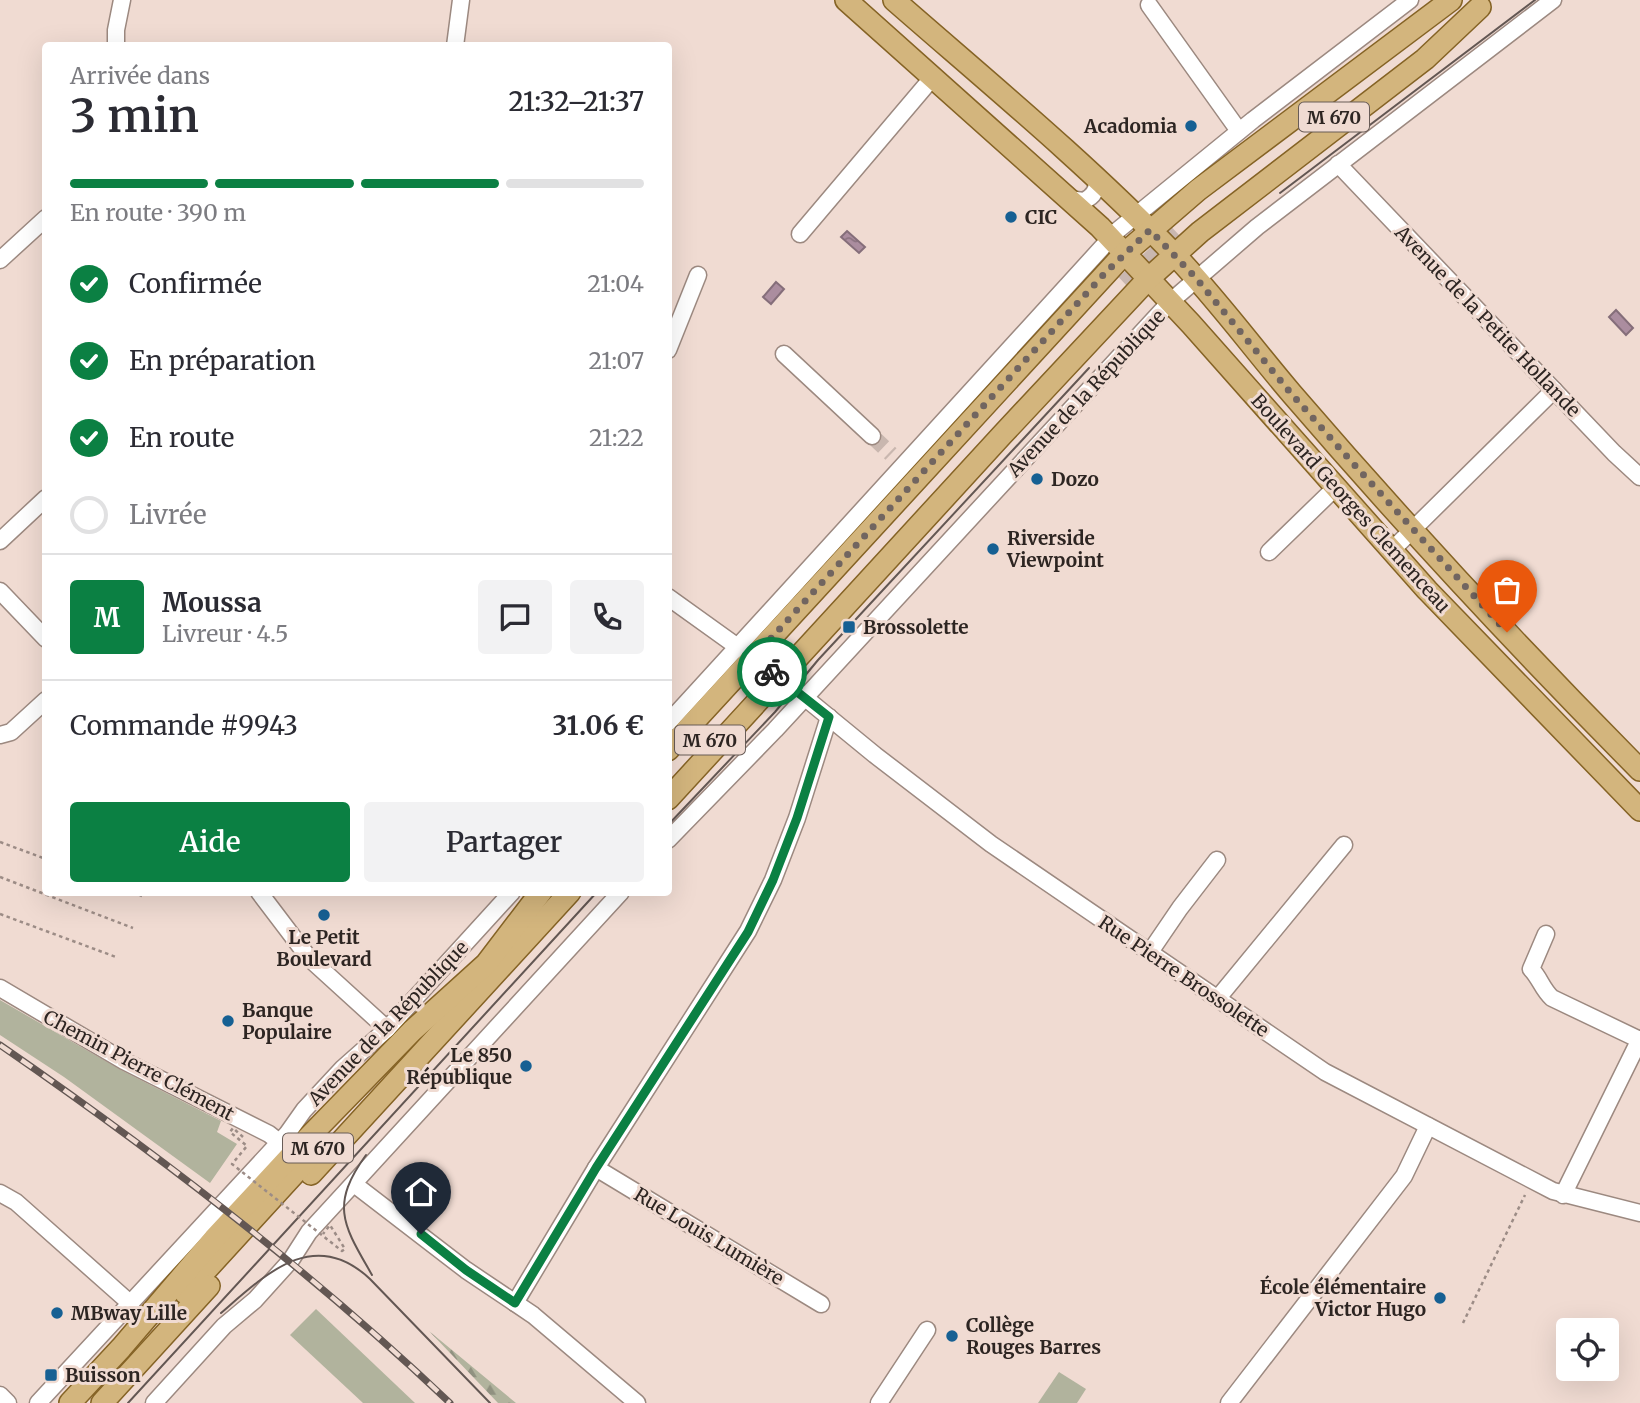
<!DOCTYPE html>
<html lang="fr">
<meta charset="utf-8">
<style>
:root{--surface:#fff;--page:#f2f2f3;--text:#2b2b33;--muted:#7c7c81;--line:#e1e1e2;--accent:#0b8043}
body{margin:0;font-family:Merriweather,serif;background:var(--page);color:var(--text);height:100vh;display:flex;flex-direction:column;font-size:26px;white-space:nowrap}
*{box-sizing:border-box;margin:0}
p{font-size:23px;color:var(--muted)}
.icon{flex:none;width:38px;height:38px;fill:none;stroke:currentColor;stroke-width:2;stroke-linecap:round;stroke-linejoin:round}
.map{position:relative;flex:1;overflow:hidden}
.side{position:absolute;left:42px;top:42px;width:630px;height:854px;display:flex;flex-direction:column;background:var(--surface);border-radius:7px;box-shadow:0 7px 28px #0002}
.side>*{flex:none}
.tools{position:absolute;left:1556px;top:1318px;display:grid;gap:14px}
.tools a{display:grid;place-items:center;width:63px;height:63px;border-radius:7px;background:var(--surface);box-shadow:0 7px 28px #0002;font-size:35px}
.pin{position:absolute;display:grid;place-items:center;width:60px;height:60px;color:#fff;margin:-72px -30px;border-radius:50% 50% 50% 0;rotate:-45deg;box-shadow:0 0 7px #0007}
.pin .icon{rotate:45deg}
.courier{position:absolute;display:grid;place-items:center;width:70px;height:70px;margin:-35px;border:5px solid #0b8043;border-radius:50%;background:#fff;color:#222;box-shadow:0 2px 9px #0007}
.overview em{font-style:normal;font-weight:600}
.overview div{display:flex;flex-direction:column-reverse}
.overview{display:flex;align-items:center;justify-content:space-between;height:119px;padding:0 28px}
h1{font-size:46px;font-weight:600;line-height:52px}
.bar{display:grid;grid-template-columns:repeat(4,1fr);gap:10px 7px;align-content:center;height:84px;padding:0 28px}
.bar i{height:9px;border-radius:5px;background:var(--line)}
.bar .selected{background:var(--accent)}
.bar p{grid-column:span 4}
.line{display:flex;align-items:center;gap:18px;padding:0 28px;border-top:2px solid var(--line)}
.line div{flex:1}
.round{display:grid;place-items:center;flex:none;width:74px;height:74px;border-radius:7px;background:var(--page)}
ol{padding:0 28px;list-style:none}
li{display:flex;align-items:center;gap:21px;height:77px}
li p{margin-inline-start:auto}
li .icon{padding:7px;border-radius:50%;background:var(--accent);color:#fff;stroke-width:4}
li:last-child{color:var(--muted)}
li i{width:38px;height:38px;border:4px solid var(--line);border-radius:50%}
.cta{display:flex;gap:14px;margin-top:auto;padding:14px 28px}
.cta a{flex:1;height:80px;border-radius:7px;background:var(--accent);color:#fff;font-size:28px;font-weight:600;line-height:80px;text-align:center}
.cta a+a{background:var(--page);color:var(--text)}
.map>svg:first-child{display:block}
.forest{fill:url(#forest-firs)}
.garden{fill:#b1b39d}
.water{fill:url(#water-ripples);stroke:#856e7a;stroke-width:2}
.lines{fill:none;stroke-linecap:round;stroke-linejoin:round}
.minor-tunnel{stroke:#c9b7af;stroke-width:16;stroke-dasharray:16 8;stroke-linecap:butt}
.major-tunnel{stroke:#c9b7af;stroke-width:21;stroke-dasharray:21 10;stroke-linecap:butt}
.minor-casing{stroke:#9c8980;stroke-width:19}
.major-casing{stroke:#856325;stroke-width:24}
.path{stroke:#9c8c86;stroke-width:2.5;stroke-dasharray:3.5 3.5;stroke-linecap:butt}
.minor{stroke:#fff;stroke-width:16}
.major{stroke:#d3b57d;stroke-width:21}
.tram{stroke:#635753;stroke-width:2}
.rail-casing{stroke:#635753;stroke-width:7}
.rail{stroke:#f0dbd2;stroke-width:4.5;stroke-dasharray:13;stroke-linecap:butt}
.path-bridge{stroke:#9c8c86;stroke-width:2.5;stroke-dasharray:3.5 3.5;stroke-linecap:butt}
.done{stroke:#716560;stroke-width:7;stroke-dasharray:0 12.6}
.route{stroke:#0b8043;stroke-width:9}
.poi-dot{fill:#166093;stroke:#f0dbd2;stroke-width:2.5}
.labels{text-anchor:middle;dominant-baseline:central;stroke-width:6;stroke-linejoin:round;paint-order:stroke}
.shield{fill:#f0dbd2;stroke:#685c57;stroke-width:2}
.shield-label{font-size:18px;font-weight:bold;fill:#2d2522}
.poi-label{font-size:19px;font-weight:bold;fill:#2d2522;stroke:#f0dbd2;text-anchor:start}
.street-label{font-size:19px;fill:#2d2522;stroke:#f0dbd2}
</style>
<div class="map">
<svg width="1640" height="1403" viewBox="0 0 1640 1403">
<defs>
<pattern id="forest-firs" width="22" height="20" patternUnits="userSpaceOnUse" patternTransform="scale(1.75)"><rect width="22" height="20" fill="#b1b39d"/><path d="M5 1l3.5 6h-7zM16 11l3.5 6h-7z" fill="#909180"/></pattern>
<pattern id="water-ripples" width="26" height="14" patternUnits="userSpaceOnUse" patternTransform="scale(1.75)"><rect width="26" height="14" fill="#ab8d9f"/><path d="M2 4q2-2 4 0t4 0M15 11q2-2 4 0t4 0" fill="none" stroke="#8c7381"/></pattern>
</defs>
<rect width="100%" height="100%" fill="#f0dbd2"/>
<path class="forest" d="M429 1331 516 1403H517H498Z"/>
<g class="garden">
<path d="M0 1000 121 1070 221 1121 217 1132 237 1144 210 1183 64 1077 0 1035Z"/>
<path d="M316 1309 415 1403H363L290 1335Z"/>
<path d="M1059 1372 1086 1389 1077 1403H1038Z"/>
</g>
<g class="water">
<path d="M847 231 865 247 859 253 841 237Z"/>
<path d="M776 282 784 289 771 304 763 297Z"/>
<path d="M1616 310 1633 328 1626 335 1609 317Z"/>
</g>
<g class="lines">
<path class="minor-tunnel" d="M872 436 891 454"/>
<g class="major-tunnel">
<path d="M1126 285 1179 235"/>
<path d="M741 688 777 648"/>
</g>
<defs>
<g id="minor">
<path d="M1149 5 1239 131"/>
<path d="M116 46V30L122 0"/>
<path d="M455 46 461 0"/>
<path d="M1338 164 1614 453 1640 477"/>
<path d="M1069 199 1083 201C1094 197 1099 188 1096 176"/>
<path d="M800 234 933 77"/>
<path d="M0 260 46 218"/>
<path d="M668 350 698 275"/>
<path d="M784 354 872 436"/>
<path d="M0 541 46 498"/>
<path d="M1392 550 1554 390"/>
<path d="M1269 552 1336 487"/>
<path d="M0 591 46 639"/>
<path d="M668 597 781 678 875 755 991 844 1325 1072 1553 1191 1640 1213"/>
<path d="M668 723 1118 230 1253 120 1410 0"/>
<path d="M0 735 11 732 46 700"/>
<path d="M668 840 775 730 1170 302 1257 227 1553 0"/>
<path d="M259 892 309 958 387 1029"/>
<path d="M1546 934 1531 969C1540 978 1542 989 1552 998L1640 1040"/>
<path d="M1150 952 1180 908 1217 860"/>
<path d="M0 988 124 1061 269 1134 279 1142"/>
<path d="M1218 998 1344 845"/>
<path d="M596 1168 821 1304"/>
<path d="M354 1184 466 1270 533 1315 637 1403"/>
<path d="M0 1193 16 1202 131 1304"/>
<path d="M1563 1195 1640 1039"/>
<path d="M515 1303 596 1168 748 931 773 880 797 818 829 717"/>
<path d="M0 1395 8 1403"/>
<path d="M38 1403 287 1134 304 1110 343 1068 387 1029 512 892"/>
<path d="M154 1403 224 1326 255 1300 291 1260 309 1232 621 892"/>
<path d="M879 1403 927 1330"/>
<path d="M1229 1403 1404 1176 1428 1126"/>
</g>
<g id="major">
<path d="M846 0 1100 227 1191 324 1427 590 1640 810"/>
<path d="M894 0C989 83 1086 163 1173 253 1216 298 1252 347 1292 394 1403 523 1520 649 1640 770"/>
<path d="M668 750 1125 253 1198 190 1451 0"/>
<path d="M668 799 1002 435 1148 279 1200 232 1425 59 1480 7"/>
<path d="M311 1174 570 892"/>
<path d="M185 1293 317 1149"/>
<path d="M70 1403 121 1348 214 1239 301 1145 412 1031 486 964 541 892"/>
<path d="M102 1403 209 1286"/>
</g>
</defs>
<use href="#minor" class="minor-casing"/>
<use href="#major" class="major-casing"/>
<g class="path">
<path d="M0 842 46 859"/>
<path d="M0 877 133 928"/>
<path d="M133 892 142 896"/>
<path d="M0 914 116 957"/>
<path d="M1463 1323 1525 1195"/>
</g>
<use href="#minor" class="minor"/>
<use href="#major" class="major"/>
<g class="tram">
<path d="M1280 193 1535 0"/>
<path d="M668 825 775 712 818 660 1089 368"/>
<path d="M366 1155C329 1206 344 1226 372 1275"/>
<path d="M221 1313C266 1274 314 1226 370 1279L490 1403"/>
<path d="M128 1403 597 892"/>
</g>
<defs>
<path id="rail" d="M0 1045C158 1154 311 1271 450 1403"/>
</defs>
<use href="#rail" class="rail-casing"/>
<use href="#rail" class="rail"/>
<path class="path-bridge" d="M243 1137 233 1128 230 1132 247 1146 232 1164 342 1251 345 1249 330 1225 323 1234"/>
</g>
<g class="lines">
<path class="done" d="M772 672 753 658 1106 272 1150 230 1196 278 1290 392 1350 460 1507 632"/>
<path class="route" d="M421 1234 466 1270 515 1303 596 1168 748 932 773 880 797 818 829 717 772 672"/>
</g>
<g class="poi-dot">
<circle cx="1191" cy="126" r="7"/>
<circle cx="1011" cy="217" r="7"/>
<circle cx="1037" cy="479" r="7"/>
<circle cx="993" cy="549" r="7"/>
<rect x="842" y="620" width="14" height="14" rx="3.5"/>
<circle cx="324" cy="915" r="7"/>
<circle cx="228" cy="1021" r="7"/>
<circle cx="526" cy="1066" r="7"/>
<circle cx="1440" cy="1298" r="7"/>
<circle cx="57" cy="1313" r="7"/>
<circle cx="952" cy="1336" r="7"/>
<rect x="44" y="1368" width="14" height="14" rx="3.5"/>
</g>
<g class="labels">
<g class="shield">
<rect x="1299" y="102.5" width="70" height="29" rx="5"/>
<rect x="675" y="725.5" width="70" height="29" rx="5"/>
<rect x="283" y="1133.5" width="70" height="29" rx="5"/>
</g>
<g class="shield-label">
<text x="1334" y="117">M 670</text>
<text x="710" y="740">M 670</text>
<text x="318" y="1148">M 670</text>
</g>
<g class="poi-label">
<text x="1177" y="126" text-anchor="end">Acadomia</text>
<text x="1025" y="217">CIC</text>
<text x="1051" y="479">Dozo</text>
<text x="1007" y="538">Riverside<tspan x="1007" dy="22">Viewpoint</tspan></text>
<text x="863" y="627">Brossolette</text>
<text x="324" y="937" text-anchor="middle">Le Petit<tspan x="324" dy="22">Boulevard</tspan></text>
<text x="242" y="1010">Banque<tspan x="242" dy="22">Populaire</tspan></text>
<text x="512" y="1055" text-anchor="end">Le 850<tspan x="512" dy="22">République</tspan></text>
<text x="1426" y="1287" text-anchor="end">École élémentaire<tspan x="1426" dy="22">Victor Hugo</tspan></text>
<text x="71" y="1313">MBway Lille</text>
<text x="966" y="1325">Collège<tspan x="966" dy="22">Rouges Barres</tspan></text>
<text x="65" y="1375">Buisson</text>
</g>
<g class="street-label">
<text transform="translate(1488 321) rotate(46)">Avenue de la Petite Hollande</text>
<text transform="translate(1086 393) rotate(-47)">Avenue de la République</text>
<text transform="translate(1351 503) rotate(48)">Boulevard Georges Clemenceau</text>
<text transform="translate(1184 976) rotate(34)">Rue Pierre Brossolette</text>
<text transform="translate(388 1023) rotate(-46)">Avenue de la République</text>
<text transform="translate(139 1065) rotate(28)">Chemin Pierre Clément</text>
<text transform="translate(709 1236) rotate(31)">Rue Louis Lumière</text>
</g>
</g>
</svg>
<div class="tools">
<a><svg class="icon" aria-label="locate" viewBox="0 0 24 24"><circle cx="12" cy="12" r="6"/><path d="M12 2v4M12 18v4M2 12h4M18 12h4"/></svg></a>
</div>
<div class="pin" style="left:1507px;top:632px;background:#ea580c"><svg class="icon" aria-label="bag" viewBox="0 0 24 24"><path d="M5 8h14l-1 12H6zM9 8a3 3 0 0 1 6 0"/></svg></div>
<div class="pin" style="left:421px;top:1234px;background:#1f2937"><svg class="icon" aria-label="home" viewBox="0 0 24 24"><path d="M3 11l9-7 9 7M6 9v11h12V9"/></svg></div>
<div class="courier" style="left:772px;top:672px"><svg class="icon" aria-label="bike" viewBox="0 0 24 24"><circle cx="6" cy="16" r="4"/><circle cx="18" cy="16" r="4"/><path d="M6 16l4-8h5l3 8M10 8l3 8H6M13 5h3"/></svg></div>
<section class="side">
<div class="overview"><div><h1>3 min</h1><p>Arrivée dans</p></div><em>21:32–21:37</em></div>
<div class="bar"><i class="selected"></i><i class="selected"></i><i class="selected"></i><i></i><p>En route · 390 m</p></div>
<ol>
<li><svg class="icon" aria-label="check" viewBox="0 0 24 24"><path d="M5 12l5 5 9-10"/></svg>Confirmée<p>21:04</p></li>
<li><svg class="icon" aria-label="check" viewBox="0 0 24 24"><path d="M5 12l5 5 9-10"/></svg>En préparation<p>21:07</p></li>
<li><svg class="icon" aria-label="check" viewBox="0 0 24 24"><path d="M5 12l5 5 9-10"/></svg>En route<p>21:22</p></li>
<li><i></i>Livrée</li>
</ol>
<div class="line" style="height:126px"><b class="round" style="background:var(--accent);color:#fff">M</b><div><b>Moussa</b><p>Livreur · 4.5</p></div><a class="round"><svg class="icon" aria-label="chat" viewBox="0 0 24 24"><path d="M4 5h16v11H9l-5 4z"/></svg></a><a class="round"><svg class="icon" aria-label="phone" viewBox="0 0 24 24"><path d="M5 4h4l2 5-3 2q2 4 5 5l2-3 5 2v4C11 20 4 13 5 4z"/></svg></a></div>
<div class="line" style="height:91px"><div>Commande #9943</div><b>31.06 €</b></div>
<div class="cta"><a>Aide</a><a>Partager</a></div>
</section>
</div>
